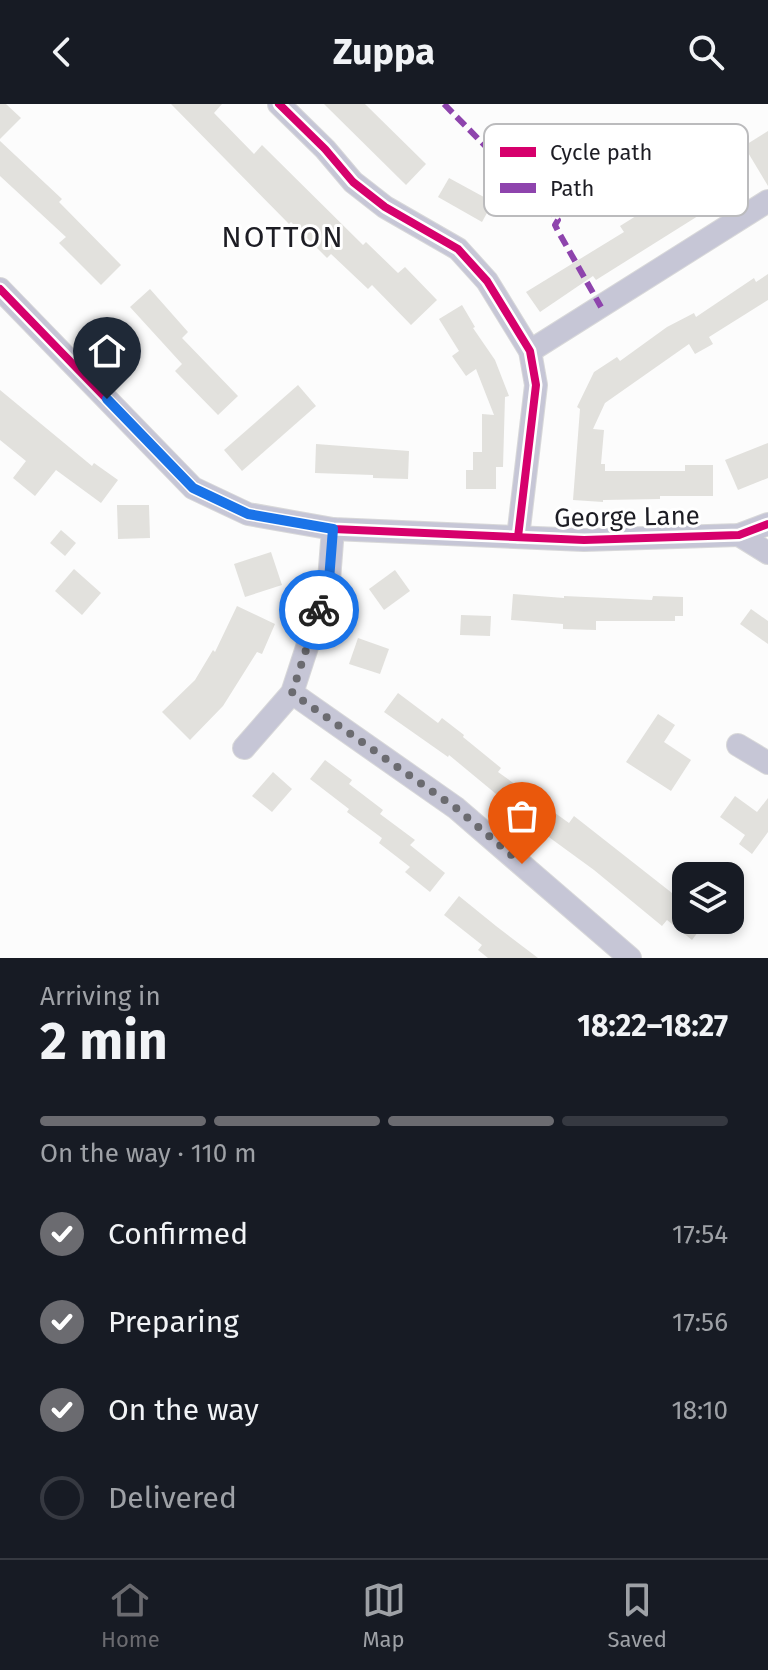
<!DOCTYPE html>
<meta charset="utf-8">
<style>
:root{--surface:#171b24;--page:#242831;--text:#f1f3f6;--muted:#9ea1a6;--line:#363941;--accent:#6b6b70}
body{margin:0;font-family:"Fira Sans",sans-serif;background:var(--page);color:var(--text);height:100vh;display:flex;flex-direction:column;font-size:30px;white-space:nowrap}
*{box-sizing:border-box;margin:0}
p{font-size:26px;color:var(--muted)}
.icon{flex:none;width:44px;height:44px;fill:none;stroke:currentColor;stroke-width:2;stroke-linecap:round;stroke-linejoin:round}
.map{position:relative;height:854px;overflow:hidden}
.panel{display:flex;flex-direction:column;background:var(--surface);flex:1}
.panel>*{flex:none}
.buttons{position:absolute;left:672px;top:758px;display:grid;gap:16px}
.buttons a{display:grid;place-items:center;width:72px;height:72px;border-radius:16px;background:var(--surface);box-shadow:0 4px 12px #0003;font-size:40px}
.pin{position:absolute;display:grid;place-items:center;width:68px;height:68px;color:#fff;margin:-82px -34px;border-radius:50% 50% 50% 0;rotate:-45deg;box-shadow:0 0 8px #0007}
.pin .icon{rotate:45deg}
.courier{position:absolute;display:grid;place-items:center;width:80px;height:80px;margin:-40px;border:6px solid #1a73e8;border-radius:50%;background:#fff;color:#222;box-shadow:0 2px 10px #0007}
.head em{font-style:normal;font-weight:700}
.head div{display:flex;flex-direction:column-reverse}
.head{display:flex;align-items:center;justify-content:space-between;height:136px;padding:0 40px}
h1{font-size:52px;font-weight:700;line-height:60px}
.bar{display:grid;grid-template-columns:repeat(4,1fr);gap:12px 8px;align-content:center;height:96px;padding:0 40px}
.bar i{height:10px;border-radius:6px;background:var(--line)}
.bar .selected{background:var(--accent)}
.bar p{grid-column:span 4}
ol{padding:0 40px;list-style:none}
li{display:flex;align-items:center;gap:24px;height:88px}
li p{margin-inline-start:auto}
li .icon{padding:8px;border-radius:50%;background:var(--accent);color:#fff;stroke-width:4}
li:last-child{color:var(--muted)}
li i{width:44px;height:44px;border:4px solid var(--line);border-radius:50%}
header{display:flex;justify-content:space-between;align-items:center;height:104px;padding:0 40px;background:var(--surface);font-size:36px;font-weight:700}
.tabs{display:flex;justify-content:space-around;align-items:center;height:112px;border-top:2px solid var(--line);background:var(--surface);font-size:22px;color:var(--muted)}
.tabs a{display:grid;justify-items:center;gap:4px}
.tabs .selected{color:var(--accent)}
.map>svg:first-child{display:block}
.building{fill:#e2e1dd}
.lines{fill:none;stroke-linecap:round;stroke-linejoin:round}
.minor-casing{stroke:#d8d8d9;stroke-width:24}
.minor{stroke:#c6c6d6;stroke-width:22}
.quiet{stroke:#8e44ad;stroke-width:6;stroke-dasharray:12 6;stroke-linecap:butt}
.cycleway-casing{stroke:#fff;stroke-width:13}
.cycleway{stroke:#d6006c;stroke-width:8}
.done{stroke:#6b6b70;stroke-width:8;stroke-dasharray:0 14.4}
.route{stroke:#1a73e8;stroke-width:10}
.labels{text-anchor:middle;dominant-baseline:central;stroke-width:6;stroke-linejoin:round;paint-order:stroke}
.street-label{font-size:26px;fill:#1d1d24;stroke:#fff}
.quarter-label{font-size:30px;letter-spacing:2px;fill:#1d1d24;stroke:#fff}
.key{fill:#fff;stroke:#bbbbbd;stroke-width:2}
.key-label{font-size:22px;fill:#1d1d24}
</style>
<header><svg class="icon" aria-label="back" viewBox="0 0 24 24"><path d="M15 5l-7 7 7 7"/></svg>Zuppa<svg class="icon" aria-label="search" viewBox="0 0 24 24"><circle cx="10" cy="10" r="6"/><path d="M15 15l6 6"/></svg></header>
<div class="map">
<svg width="768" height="854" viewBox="0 0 768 854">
<rect width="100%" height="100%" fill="#fcfcfc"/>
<g class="building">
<path d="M0 0H6L21 14 0 35Z"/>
<path d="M171 0H222L214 9 254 50 262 41 363 141 366 138 398 169 405 163 437 196 411 221 372 181 368 185 331 150 327 154 291 118 289 120Z"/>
<path d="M324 0H365L426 60 406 81Z"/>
<path d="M768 27V82L744 42Z"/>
<path d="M0 37 62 95 59 98 121 161 101 181 59 139 66 133 0 72Z"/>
<path d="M716 65 733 90 596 176 593 172 540 208 526 188 624 128 620 122 644 107 649 113 697 81 695 78Z"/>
<path d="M449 74 493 98 482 118 438 93Z"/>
<path d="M768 170V196L709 233 713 240 695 250 689 240 605 299 593 325 604 326 601 360H605V367H685V361H713V392H660V395L603 396V398L573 396 580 305 577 303 594 268 617 253 620 257 667 223 694 209 696 213 754 174 756 178Z"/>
<path d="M150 185 188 228 182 234 238 292 218 311 175 267 182 260 130 203Z"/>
<path d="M462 201 475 223 473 224 495 256 509 292 505 293 503 363H496V385H466V366H473V348H482V310L494 311 476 265 466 272 452 252 459 247 439 215Z"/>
<path d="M298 281 316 302 242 367 224 346Z"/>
<path d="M0 286 92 362 94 359 118 376 101 399 56 366 35 392 13 374 26 357 0 336Z"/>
<path d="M768 339V374L738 386 725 356Z"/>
<path d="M316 340 409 347 408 375 373 374V371L315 369Z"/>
<path d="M117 401H149L150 434 118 435Z"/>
<path d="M61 426 76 439 65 452 50 439Z"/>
<path d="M271 448 282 481 245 493 234 460Z"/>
<path d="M74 465 101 489 82 511 55 487Z"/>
<path d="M395 466 410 487 384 506 369 485Z"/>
<path d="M513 490 564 494V492L652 496 653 492 683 493V512H675V517H596V526L563 525V520L511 516Z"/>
<path d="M237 502 275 520 262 550 257 548 223 602 190 636 162 608 195 576 213 546 215 548Z"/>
<path d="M751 505 768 517V540L740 520Z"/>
<path d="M461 511 491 512 490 532 460 531Z"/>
<path d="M358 534 389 545 380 570 349 560Z"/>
<path d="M398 589 438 619 442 614 464 631 463 633 501 664 498 668 569 719 574 712 672 789 673 786 686 796V816H707L692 836 667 816 662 822 594 766 505 701 507 699 449 651 448 653 384 608Z"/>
<path d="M658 610 675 621 664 638 691 656 671 687 626 658Z"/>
<path d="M325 656 352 676 349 680 383 706 380 710 415 736 410 741 445 769 430 788 405 768 410 763 379 739 382 734 347 708 349 705 310 675Z"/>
<path d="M273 668 292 685 272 708 252 692Z"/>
<path d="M735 692 757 708 768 694V728L752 750 739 740 745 731 720 713Z"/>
<path d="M459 792 496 822 538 854H488L478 846 482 841 444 811Z"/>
</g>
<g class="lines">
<defs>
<g id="minor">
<path d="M279 0 325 45 353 78 385 103 458 145 487 177 530 247 536 281 518 433"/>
<path d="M0 185 193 384 248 410 333 425 584 436 739 431 768 420"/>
<path d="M530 247 768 97"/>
<path d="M739 431 768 449"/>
<path d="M292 589 456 704 630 854"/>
<path d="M738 641 768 659"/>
<path d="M244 644 292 589 329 476 333 425"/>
</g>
</defs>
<use href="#minor" class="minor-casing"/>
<use href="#minor" class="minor"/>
<path class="quiet" d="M444 0 558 116 555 121 558 127 601 203"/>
<defs>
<g id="cycleway">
<path d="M279 0 325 45 353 78 385 103 458 145 487 177 530 247 536 281 518 433"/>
<path d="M0 185 193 384 248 410 333 425 584 436 739 431 768 420"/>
</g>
</defs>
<use href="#cycleway" class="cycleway-casing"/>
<use href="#cycleway" class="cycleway"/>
</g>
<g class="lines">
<path class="done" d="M319 506 292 589 456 704 522 760"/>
<path class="route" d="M107 295 193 384 248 410 333 425 329 476 319 506"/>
</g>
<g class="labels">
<g class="street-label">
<text transform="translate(627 413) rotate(-1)">George Lane</text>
</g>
<g class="quarter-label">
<text x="283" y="133">NOTTON</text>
</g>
</g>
<rect x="484" y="20" width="264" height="92" rx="12" class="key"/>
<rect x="500" y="43" width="36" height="10" fill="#d6006c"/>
<rect x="500" y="79" width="36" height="10" fill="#8e44ad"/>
<g class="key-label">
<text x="550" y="56">Cycle path</text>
<text x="550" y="92">Path</text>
</g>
</svg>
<div class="buttons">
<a><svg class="icon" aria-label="layers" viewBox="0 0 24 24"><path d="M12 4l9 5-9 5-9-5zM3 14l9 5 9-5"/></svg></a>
</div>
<div class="pin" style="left:522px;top:760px;background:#ea580c"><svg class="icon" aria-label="bag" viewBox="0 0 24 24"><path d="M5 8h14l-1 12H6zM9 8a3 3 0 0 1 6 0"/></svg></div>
<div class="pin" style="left:107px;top:295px;background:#1f2937"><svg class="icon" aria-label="home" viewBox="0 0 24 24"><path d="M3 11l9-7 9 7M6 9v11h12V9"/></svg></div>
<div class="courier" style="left:319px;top:506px"><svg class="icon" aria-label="bike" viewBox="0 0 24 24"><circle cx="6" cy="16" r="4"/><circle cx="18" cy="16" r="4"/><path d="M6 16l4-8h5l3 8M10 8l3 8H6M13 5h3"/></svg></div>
</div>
<section class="panel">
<div class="head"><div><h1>2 min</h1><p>Arriving in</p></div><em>18:22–18:27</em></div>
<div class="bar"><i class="selected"></i><i class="selected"></i><i class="selected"></i><i></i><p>On the way · 110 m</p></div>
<ol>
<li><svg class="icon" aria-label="check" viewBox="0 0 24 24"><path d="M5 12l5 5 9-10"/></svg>Confirmed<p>17:54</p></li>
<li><svg class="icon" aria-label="check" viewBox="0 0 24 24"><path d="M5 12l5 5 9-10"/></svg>Preparing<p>17:56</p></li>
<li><svg class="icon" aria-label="check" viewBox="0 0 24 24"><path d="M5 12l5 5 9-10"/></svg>On the way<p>18:10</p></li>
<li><i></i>Delivered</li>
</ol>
</section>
<nav class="tabs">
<a class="selected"><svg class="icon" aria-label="home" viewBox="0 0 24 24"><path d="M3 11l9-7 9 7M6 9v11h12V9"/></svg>Home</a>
<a><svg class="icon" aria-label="map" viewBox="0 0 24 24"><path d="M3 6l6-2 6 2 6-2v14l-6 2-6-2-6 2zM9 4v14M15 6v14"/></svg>Map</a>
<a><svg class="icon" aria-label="saved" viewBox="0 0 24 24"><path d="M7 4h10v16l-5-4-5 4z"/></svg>Saved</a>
</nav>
